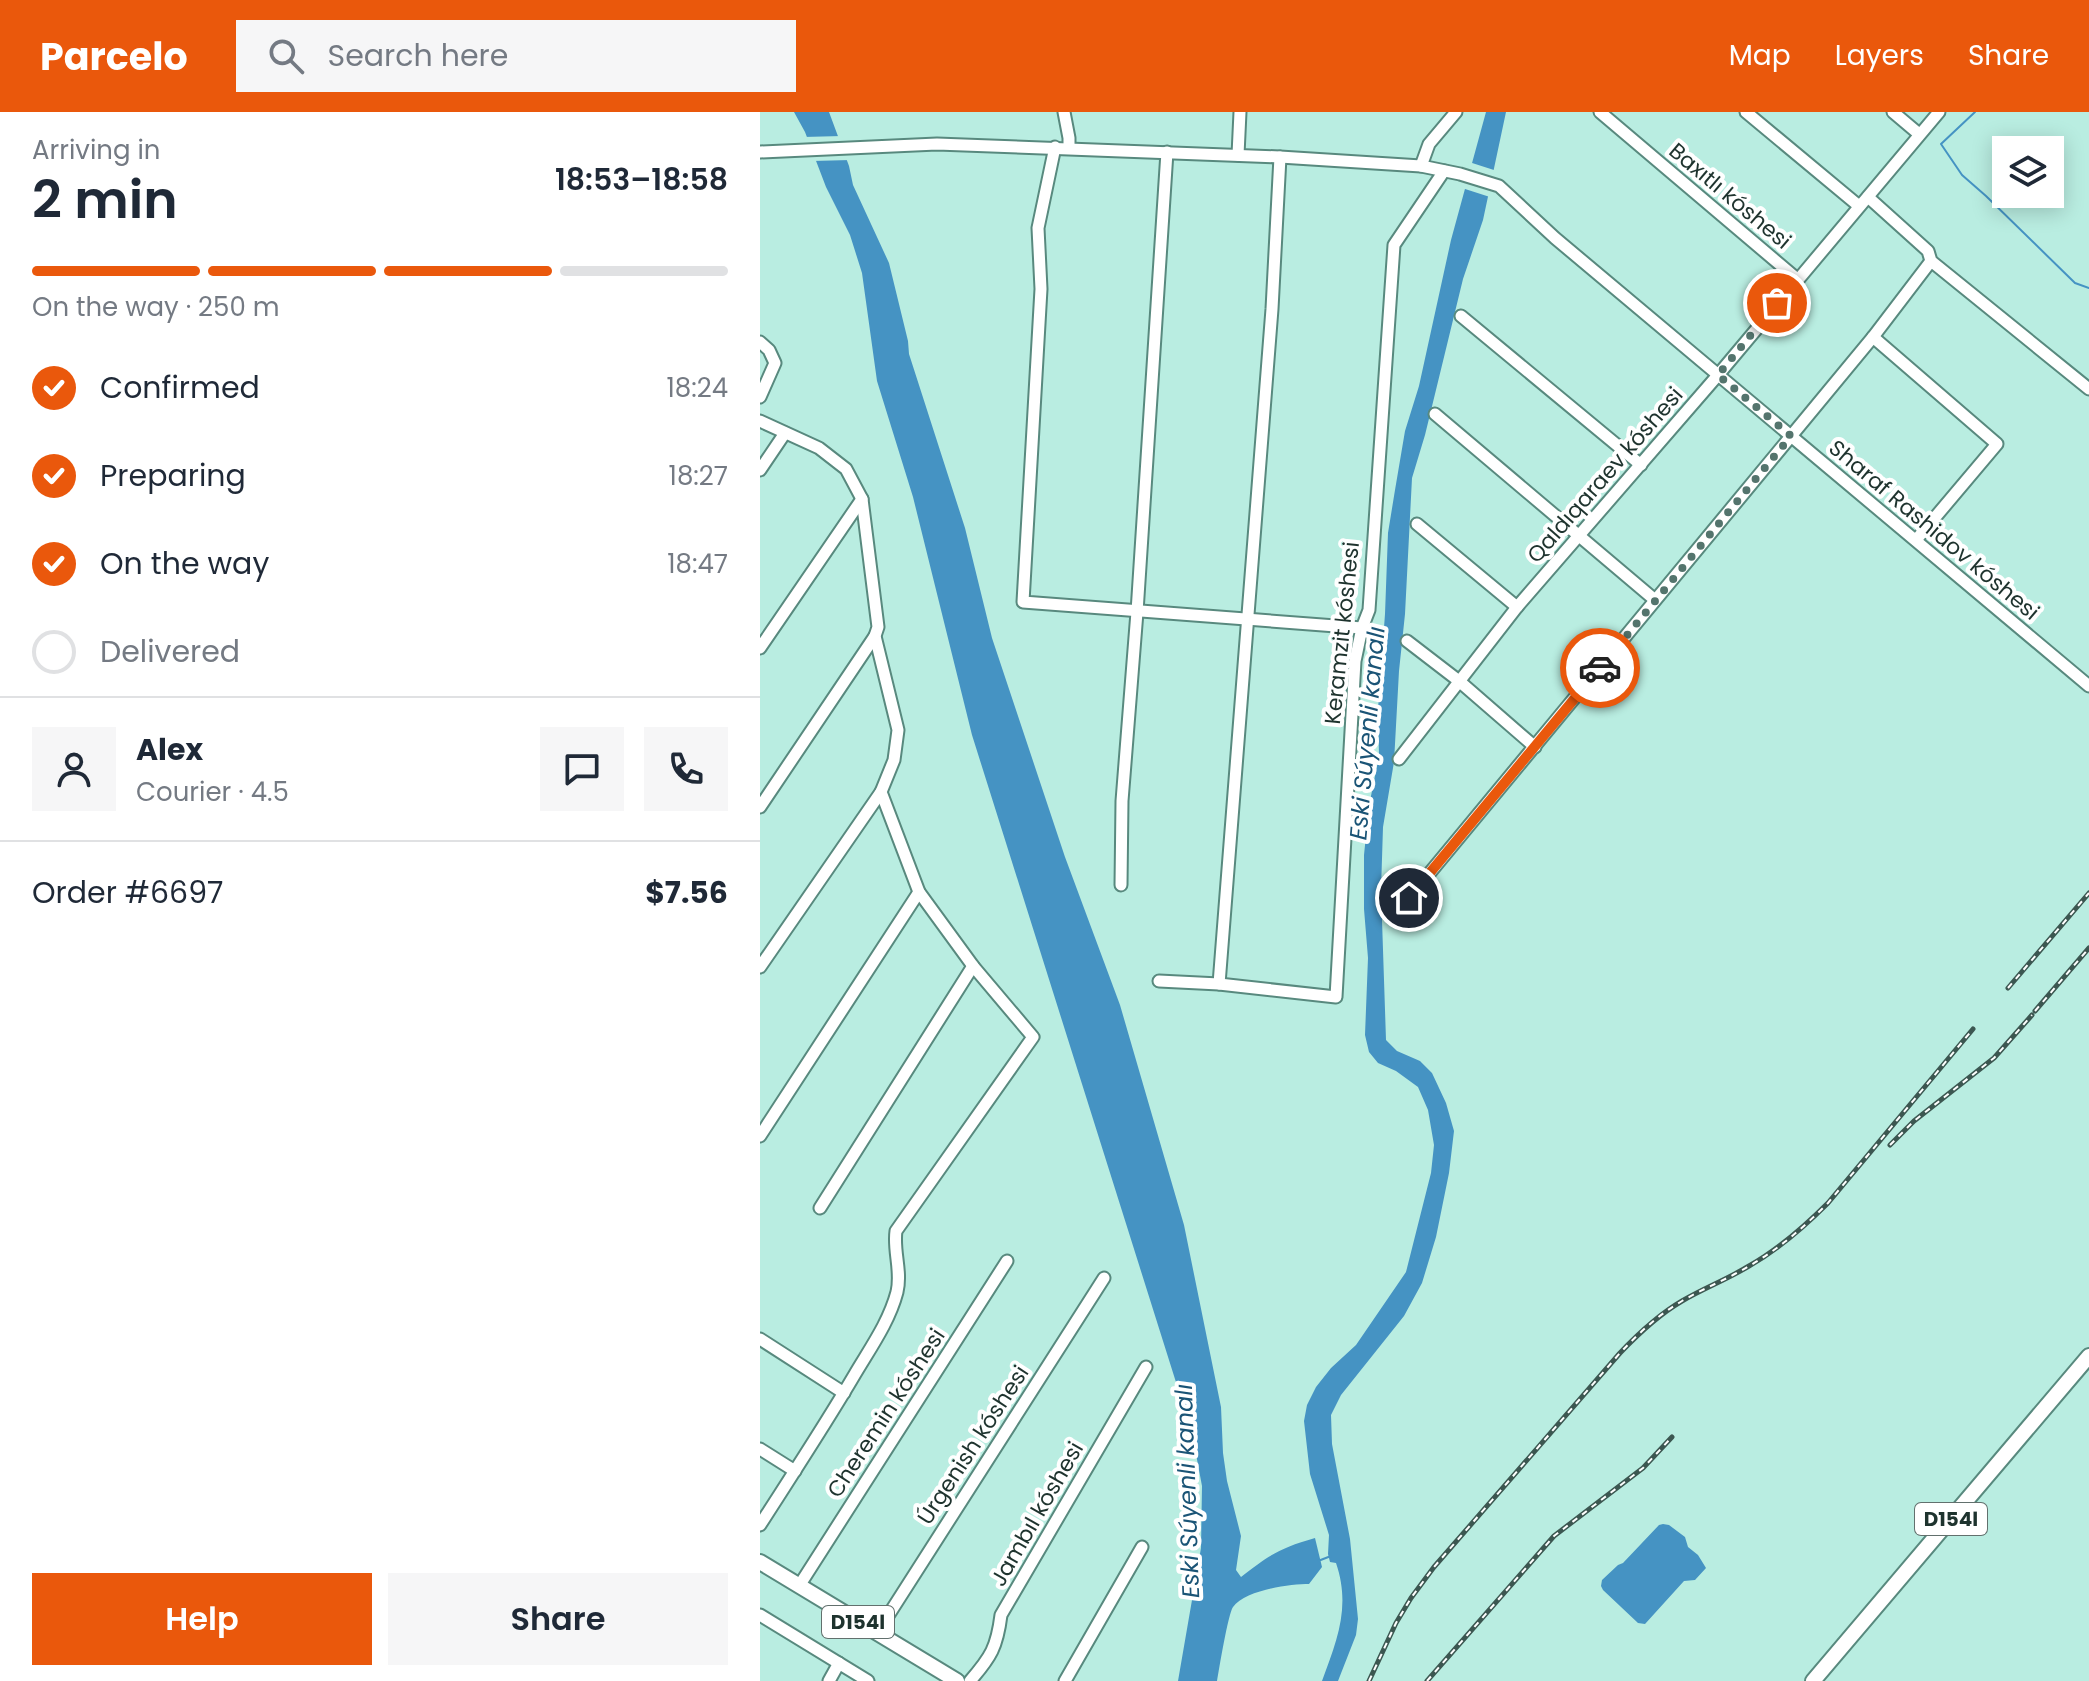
<!DOCTYPE html>
<meta charset="utf-8">
<style>
:root{--surface:#fff;--page:#f6f6f7;--text:#1f2937;--muted:#747a83;--line:#e0e1e3;--accent:#ea580c}
body{margin:0;font-family:Poppins,sans-serif;background:var(--page);color:var(--text);height:100vh;display:flex;flex-direction:column;font-size:30px;white-space:nowrap}
*{box-sizing:border-box;margin:0}
p{font-size:26px;color:var(--muted)}
.icon{flex:none;width:44px;height:44px;fill:none;stroke:currentColor;stroke-width:2;stroke-linecap:round;stroke-linejoin:round}
.map{position:relative;flex:1;overflow:hidden}
.details{display:flex;flex-direction:column;background:var(--surface);width:760px}
.details>*{flex:none}
.tools{position:absolute;left:1232px;top:24px;display:grid;gap:16px}
.tools a{display:grid;place-items:center;width:72px;height:72px;border-radius:0px;background:var(--surface);box-shadow:0 4px 20px #0003;font-size:40px}
.pin{position:absolute;display:grid;place-items:center;width:68px;height:68px;color:#fff;margin:-34px;border:4px solid #fff;border-radius:50%;box-shadow:0 2px 8px #0007}
.courier{position:absolute;display:grid;place-items:center;width:80px;height:80px;margin:-40px;border:6px solid #ea580c;border-radius:50%;background:#fff;color:#222;box-shadow:0 2px 10px #0007}
.head em{font-style:normal;font-weight:600}
.head div{display:flex;flex-direction:column-reverse}
.head{display:flex;align-items:center;justify-content:space-between;height:136px;padding:0 32px}
h1{font-size:52px;font-weight:600;line-height:60px}
.bar{display:grid;grid-template-columns:repeat(4,1fr);gap:12px 8px;align-content:center;height:96px;padding:0 32px}
.bar i{height:10px;border-radius:6px;background:var(--line)}
.bar .on{background:var(--accent)}
.bar p{grid-column:span 4}
.line{display:flex;align-items:center;gap:20px;padding:0 32px;border-top:2px solid var(--line)}
.line div{flex:1}
.round{display:grid;place-items:center;flex:none;width:84px;height:84px;border-radius:0px;background:var(--page)}
ol{padding:0 32px;list-style:none}
li{display:flex;align-items:center;gap:24px;height:88px}
li p{margin-inline-start:auto}
li .icon{padding:8px;border-radius:50%;background:var(--accent);color:#fff;stroke-width:4}
li:last-child{color:var(--muted)}
li i{width:44px;height:44px;border:4px solid var(--line);border-radius:50%}
.cta{display:flex;gap:16px;margin-top:auto;padding:16px 32px}
.cta a{flex:1;height:92px;border-radius:0px;background:var(--accent);color:#fff;font-size:32px;font-weight:600;line-height:92px;text-align:center}
.cta a+a{background:var(--page);color:var(--text)}
header{display:flex;align-items:center;gap:48px;box-sizing:border-box;height:112px;padding:0 40px;background:var(--accent);color:#fff}
header strong{font-size:38px}
nav{display:flex;gap:44px;margin-inline-start:auto;font-size:28px}
.search{width:560px;height:72px;background:var(--page);display:flex;align-items:center;gap:20px;box-sizing:border-box;padding:0 28px;border-radius:0px;color:var(--muted);font-size:30px}
main{display:flex;flex:1;min-height:0}
.map>svg:first-child{display:block}
.water{fill:#4593c3}
.pier{fill:#b9ede1}
.lines{fill:none;stroke-linecap:round;stroke-linejoin:round}
.stream{stroke:#4593c3;stroke-width:2}
.minor-casing{stroke:#58897e;stroke-width:15}
.major-casing{stroke:#58897e;stroke-width:18}
.minor{stroke:#fff;stroke-width:11}
.major{stroke:#fff;stroke-width:14}
.rail-casing{stroke:#3c5751;stroke-width:5}
.rail{stroke:#fff;stroke-width:2;stroke-dasharray:6;stroke-linecap:butt}
.done{stroke:#54746d;stroke-width:8;stroke-dasharray:0 14.4}
.route{stroke:#ea580c;stroke-width:10}
.labels{text-anchor:middle;dominant-baseline:central;stroke-width:8;stroke-linejoin:round;paint-order:stroke}
.shield{fill:#fff;stroke:#62706d;stroke-width:2}
.shield-label{font-size:20px;font-weight:bold;fill:#1e332e}
.street-label{font-size:22px;fill:#1e332e;stroke:#fff}
.water-label{font-size:24px;font-style:italic;fill:#1a5476;stroke:#fff}
</style>
<header>
<strong>Parcelo</strong>
<div class="search"><svg class="icon" aria-label="search" viewBox="0 0 24 24"><circle cx="10" cy="10" r="6"/><path d="M15 15l6 6"/></svg>Search here</div>
<nav><a>Map</a><a>Layers</a><a>Share</a></nav>
</header>
<main>
<section class="details">
<div class="head"><div><h1>2 min</h1><p>Arriving in</p></div><em>18:53–18:58</em></div>
<div class="bar"><i class="on"></i><i class="on"></i><i class="on"></i><i></i><p>On the way · 250 m</p></div>
<ol>
<li><svg class="icon" aria-label="check" viewBox="0 0 24 24"><path d="M5 12l5 5 9-10"/></svg>Confirmed<p>18:24</p></li>
<li><svg class="icon" aria-label="check" viewBox="0 0 24 24"><path d="M5 12l5 5 9-10"/></svg>Preparing<p>18:27</p></li>
<li><svg class="icon" aria-label="check" viewBox="0 0 24 24"><path d="M5 12l5 5 9-10"/></svg>On the way<p>18:47</p></li>
<li><i></i>Delivered</li>
</ol>
<div class="line" style="height:144px"><a class="round"><svg class="icon" aria-label="person" viewBox="0 0 24 24"><circle cx="12" cy="8" r="4"/><path d="M4 21q1-7 8-7t8 7"/></svg></a><div><b>Alex</b><p>Courier · 4.5</p></div><a class="round"><svg class="icon" aria-label="chat" viewBox="0 0 24 24"><path d="M4 5h16v11H9l-5 4z"/></svg></a><a class="round"><svg class="icon" aria-label="phone" viewBox="0 0 24 24"><path d="M5 4h4l2 5-3 2q2 4 5 5l2-3 5 2v4C11 20 4 13 5 4z"/></svg></a></div>
<div class="line" style="height:104px"><div>Order #6697</div><b>$7.56</b></div>
<div class="cta"><a>Help</a><a>Share</a></div>
</section>
<div class="map">
<svg width="1329" height="1569" viewBox="0 0 1329 1569">
<rect width="100%" height="100%" fill="#b9ede1"/>
<g class="water">
<path d="M34 0H69L89 54 93 73 129 151 148 229 149 242 205 416 232 526 305 745 360 893 424 1113 461 1295 463 1341 467 1369 481 1424 476 1458 481 1465C509 1443 520 1436 555 1426L562 1455 549 1472C530 1472 485 1478 473 1495 468 1502 459 1558 457 1569H418L441 1436 442 1374 432 1321 212 623 153 385 117 269 102 161 90 123 66 75 45 20Z"/>
<path d="M726 0H746L723 108 703 167 665 323 652 366 645 502 639 559 634 650 623 715 621 778 626 928 637 939 660 949 672 961 686 991 694 1019 689 1061 676 1125 662 1171 644 1204 581 1283 571 1303 572 1332 590 1427 598 1507 596 1523 578 1569H562C577 1528 591 1495 576 1451L570 1450 568 1442 569 1423 550 1362 544 1309 547 1293 556 1275 571 1256 596 1233 646 1160 671 1061 674 1033 668 998 658 975 636 959 618 951 609 940 605 923 608 846 604 797V743L609 694 619 644 618 597 625 502 628 421 635 378 645 319 659 274 691 128Z"/>
<path d="M903 1412 909 1413 925 1425 928 1435 938 1443 946 1456 935 1468 924 1469 885 1512 878 1511 843 1478 841 1474 842 1468 858 1453 863 1451 899 1413Z"/>
</g>
<g class="pier">
<path d="M82 24 91 48 52 49 43 25Z"/>
<path d="M709 50 737 59 733 86 702 76Z"/>
</g>
<g class="lines">
<g class="stream">
<path d="M1215 0 1181 32 1202 63 1226 84 1315 171 1329 176"/>
<path d="M558 1449 571 1444"/>
</g>
<defs>
<g id="minor">
<path d="M304 0 309 26V36"/>
<path d="M840 0 1037 167"/>
<path d="M986 0 1099 94"/>
<path d="M1133 0 1159 22"/>
<path d="M295 35 278 116 281 177 263 490 602 516"/>
<path d="M0 40 177 32 520 45 661 54 700 62 739 74 795 126 1329 574"/>
<path d="M478 43 480 0"/>
<path d="M661 54 669 32 696 0"/>
<path d="M1108 85 1168 139 1171 149 1329 277"/>
<path d="M701 204 881 353"/>
<path d="M1113 225 1237 332 1156 428"/>
<path d="M0 230 9 238 15 251 0 285"/>
<path d="M675 302 895 488"/>
<path d="M0 309 59 336 86 357 102 387 118 515 115 524 138 618 134 648 121 680 159 780 213 854 273 925 136 1119C133 1139 142 1159 137 1180 129 1210 111 1235 95 1262 65 1313 32 1363 0 1413"/>
<path d="M0 358 25 321"/>
<path d="M657 412 757 495"/>
<path d="M647 529 699 569 775 635"/>
<path d="M0 536 102 387"/>
<path d="M639 647 757 495 958 263 1179 0"/>
<path d="M0 695 115 524"/>
<path d="M361 773 362 689 377 500 407 40"/>
<path d="M649 786 1113 225 1171 149"/>
<path d="M0 855 121 680"/>
<path d="M399 869 459 872 576 885 595 549 602 516 609 498 634 133 684 59"/>
<path d="M459 872 512 197 520 45"/>
<path d="M0 1024 159 780"/>
<path d="M60 1096 213 854"/>
<path d="M0 1227 84 1281"/>
<path d="M0 1337 35 1359"/>
<path d="M39 1474 247 1149"/>
<path d="M0 1503 108 1569"/>
<path d="M117 1521 344 1166"/>
<path d="M69 1569 79 1551"/>
<path d="M210 1569C231 1545 237 1535 241 1503L386 1255"/>
<path d="M305 1569 382 1435"/>
</g>
<g id="major">
<path d="M0 1450 197 1569"/>
<path d="M1053 1569 1329 1244"/>
</g>
</defs>
<use href="#minor" class="minor-casing"/>
<use href="#major" class="major-casing"/>
<use href="#minor" class="minor"/>
<use href="#major" class="major"/>
<defs>
<g id="rail">
<path d="M1248 876 1329 781"/>
<path d="M1275 899 1329 836"/>
<path d="M1130 1033 1154 1009 1234 946 1272 903"/>
<path d="M609 1569 636 1511 651 1486 674 1455 860 1241C879 1221 898 1203 922 1189 944 1176 968 1167 989 1154 1019 1137 1044 1115 1068 1091L1213 917"/>
<path d="M667 1569 794 1424 883 1356 912 1325"/>
</g>
</defs>
<use href="#rail" class="rail-casing"/>
<use href="#rail" class="rail"/>
</g>
<g class="lines">
<path class="done" d="M840 556 1031 324 958 263 1017 191"/>
<path class="route" d="M649 786 840 556"/>
</g>
<g class="labels">
<g class="shield">
<rect x="1155" y="1391" width="72" height="32" rx="6"/>
<rect x="62" y="1494" width="72" height="32" rx="6"/>
</g>
<g class="shield-label">
<text x="1191" y="1407">D154l</text>
<text x="98" y="1510">D154l</text>
</g>
<g class="street-label">
<text transform="translate(970 84) rotate(40)">Baxıtlı kóshesi</text>
<text transform="translate(845 363) rotate(-49)">Qaldıqaraev kóshesi</text>
<text transform="translate(1174 418) rotate(40)">Sharaf Rashidov kóshesi</text>
<text transform="translate(582 521) rotate(-84)">Keramzit kóshesi</text>
<text transform="translate(126 1301) rotate(-57)">Cheremin kóshesi</text>
<text transform="translate(213 1333) rotate(-57)">Úrgenish kóshesi</text>
<text transform="translate(277 1402) rotate(-60)">Jambıl kóshesi</text>
</g>
<g class="water-label">
<text transform="translate(607 621) rotate(-85)">Eski Súyenli kanalı</text>
<text transform="translate(427 1379) rotate(-92)">Eski Súyenli kanalı</text>
</g>
</g>
</svg>
<div class="tools">
<a><svg class="icon" aria-label="layers" viewBox="0 0 24 24"><path d="M12 4l9 5-9 5-9-5zM3 14l9 5 9-5"/></svg></a>
</div>
<div class="pin" style="left:1017px;top:191px;background:#ea580c"><svg class="icon" aria-label="bag" viewBox="0 0 24 24"><path d="M5 8h14l-1 12H6zM9 8a3 3 0 0 1 6 0"/></svg></div>
<div class="pin" style="left:649px;top:786px;background:#1f2937"><svg class="icon" aria-label="home" viewBox="0 0 24 24"><path d="M3 11l9-7 9 7M6 9v11h12V9"/></svg></div>
<div class="courier" style="left:840px;top:556px"><svg class="icon" aria-label="car" viewBox="0 0 24 24"><path d="M5 17H2v-5l4-1 3-4h7l3 4 3 1v5h-3M9 17h6M6 11h13"/><circle cx="7" cy="17" r="2"/><circle cx="17" cy="17" r="2"/></svg></div>
</div>
</main>
